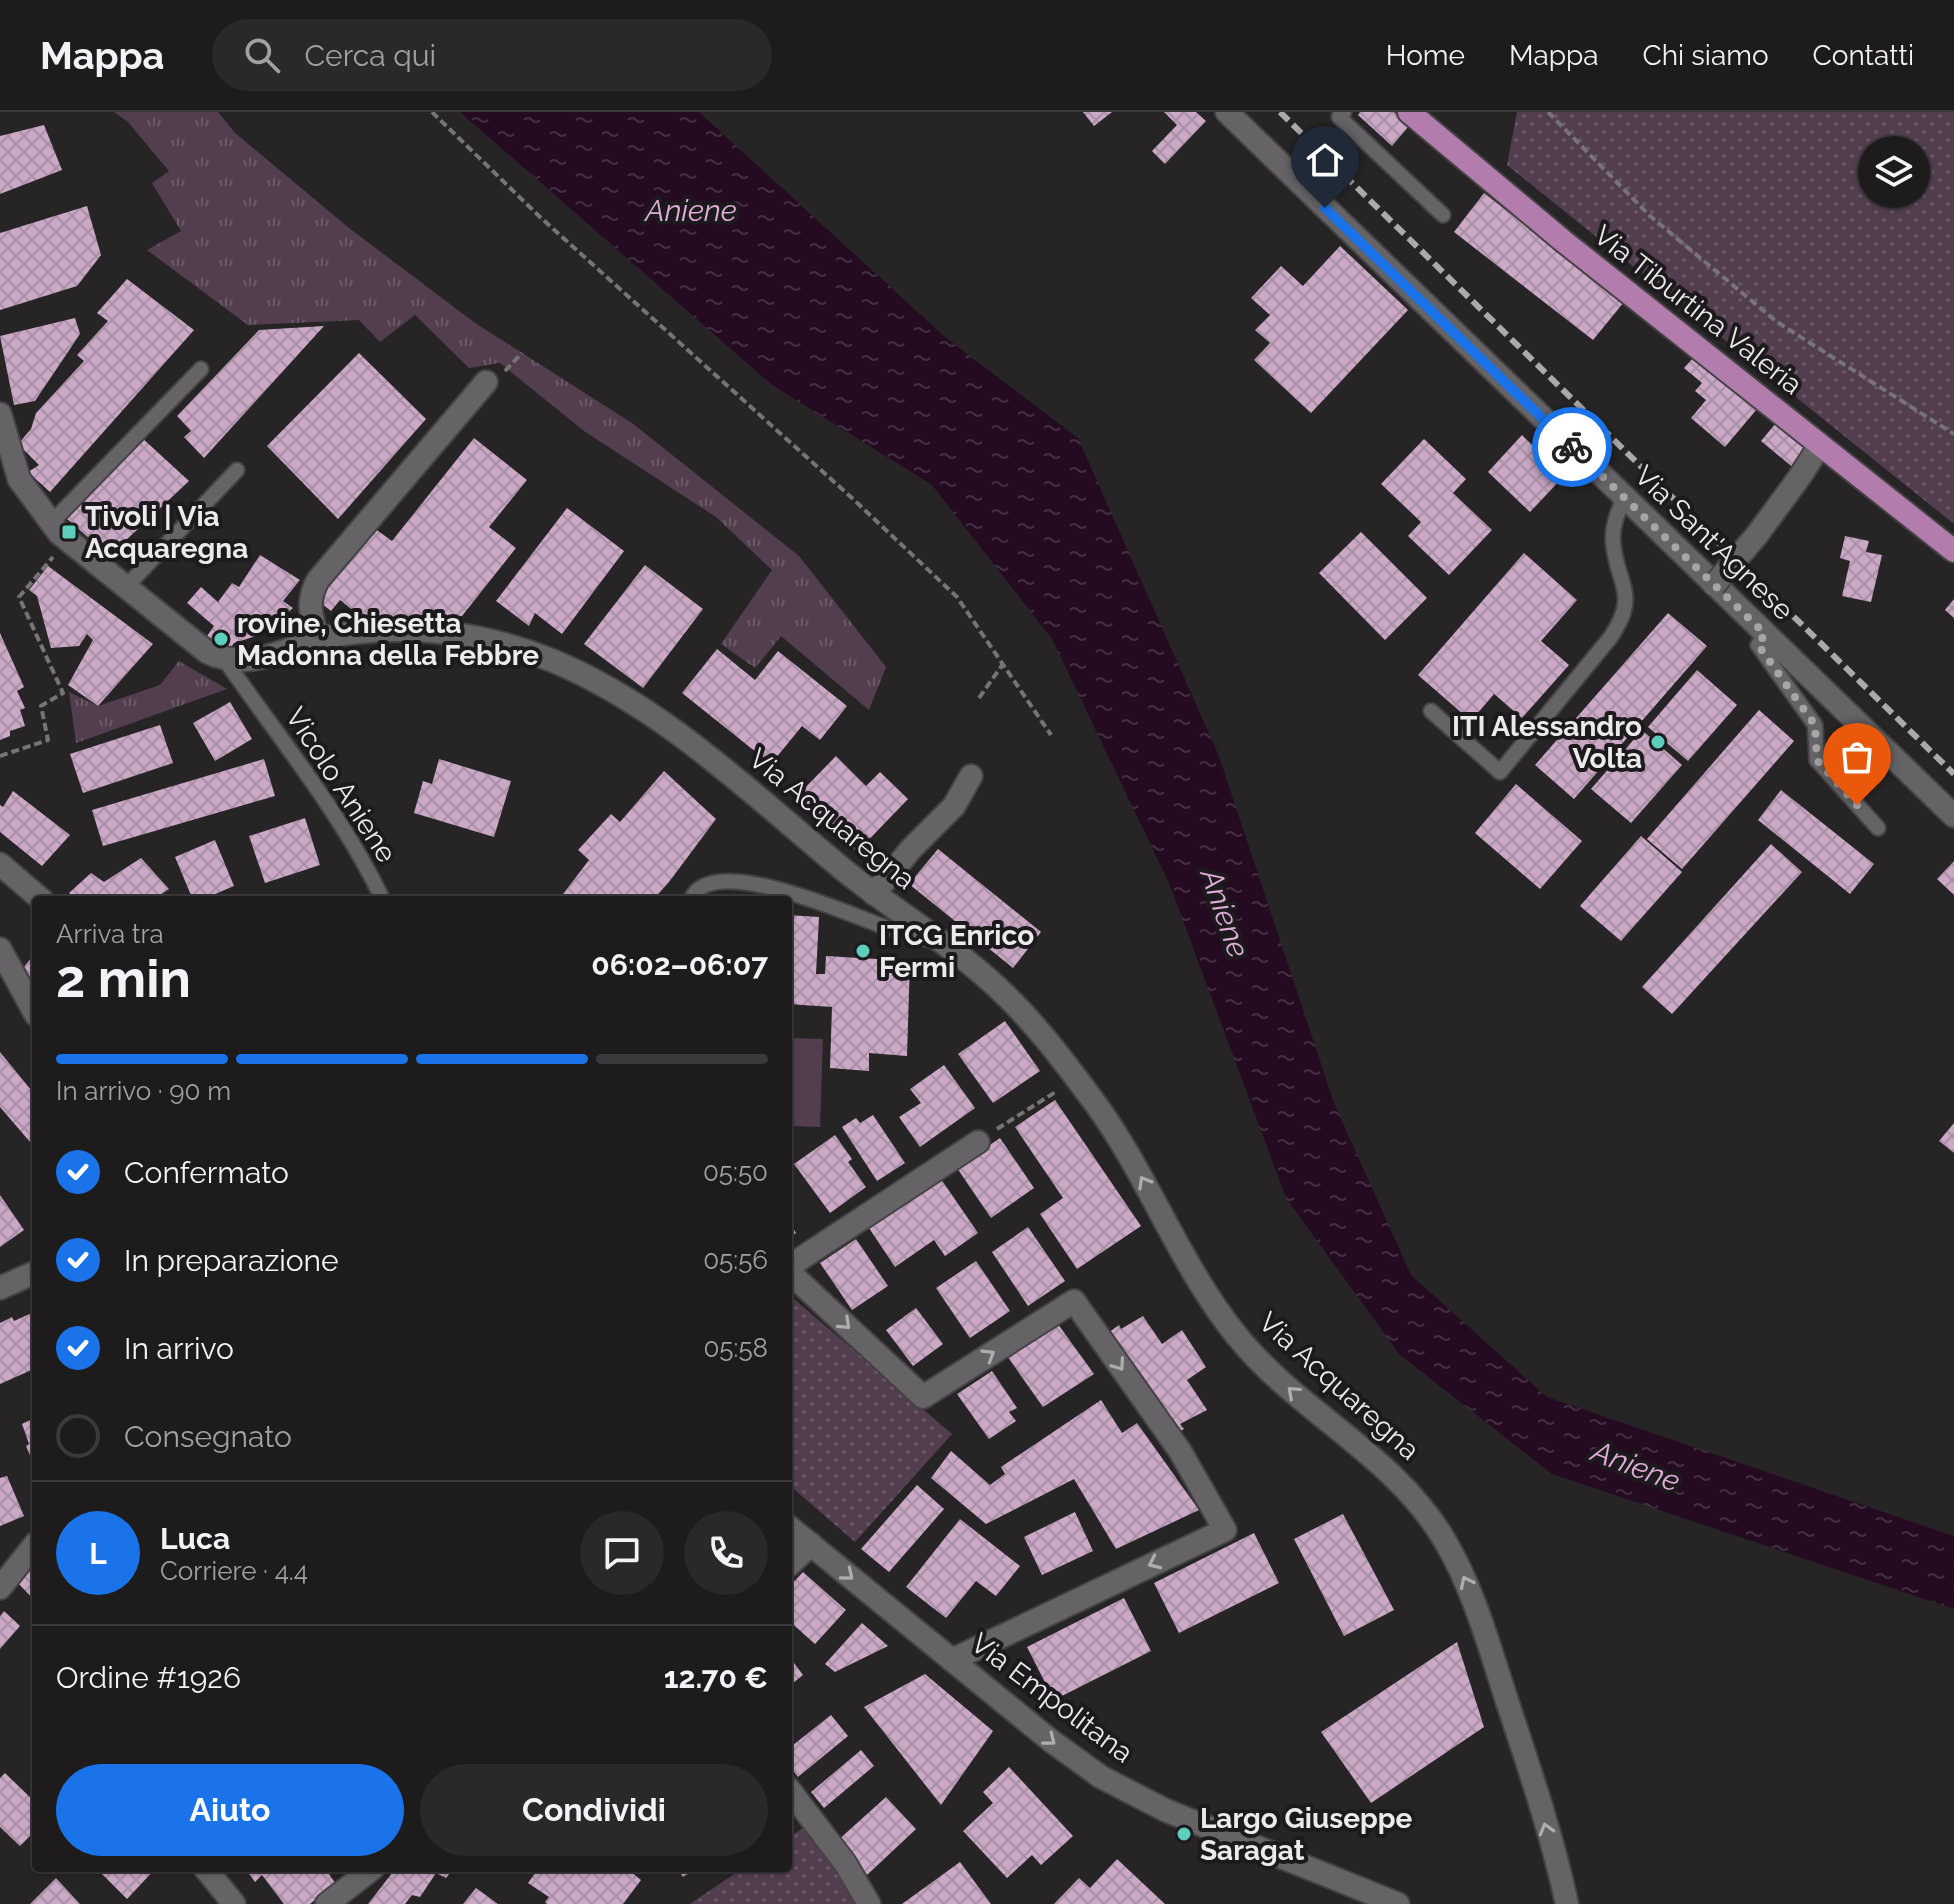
<!DOCTYPE html>
<html lang="it">
<meta charset="utf-8">
<style>
:root{--surface:#1d1b1c;--page:#2a2829;--text:#f1f3f6;--muted:#a0a1a3;--line:#3b393b;--accent:#1a73e8}
body{margin:0;font-family:Raleway,sans-serif;background:var(--page);color:var(--text);height:100vh;display:flex;flex-direction:column;font-size:30px;white-space:nowrap}
*{box-sizing:border-box;margin:0}
p{font-size:26px;color:var(--muted)}
.icon{flex:none;width:44px;height:44px;fill:none;stroke:currentColor;stroke-width:2;stroke-linecap:round;stroke-linejoin:round}
.map{position:relative;flex:1;overflow:hidden}
.panel{position:absolute;left:32px;top:784px;width:760px;height:976px;display:flex;flex-direction:column;background:var(--surface);border-radius:8px;box-shadow:0 2px 6px #0004,0 0 0 2px var(--line)}
.panel>*{flex:none}
.controls{position:absolute;left:1858px;top:24px;display:grid;gap:16px}
.controls a{display:grid;place-items:center;width:72px;height:72px;border-radius:50%;background:var(--surface);box-shadow:0 2px 6px #0004,0 0 0 2px var(--line);font-size:40px}
.pin{position:absolute;display:grid;place-items:center;width:68px;height:68px;color:#fff;margin:-82px -34px;border-radius:50% 50% 50% 0;rotate:-45deg;box-shadow:0 0 8px #0007}
.pin .icon{rotate:45deg}
.courier{position:absolute;display:grid;place-items:center;width:80px;height:80px;margin:-40px;border:6px solid #1a73e8;border-radius:50%;background:#fff;color:#222;box-shadow:0 2px 10px #0007}
.head em{font-style:normal;font-weight:700}
.head div{display:flex;flex-direction:column-reverse}
.head{display:flex;align-items:center;justify-content:space-between;height:136px;padding:0 24px}
h1{font-size:52px;font-weight:700;line-height:60px}
.bar{display:grid;grid-template-columns:repeat(4,1fr);gap:12px 8px;align-content:center;height:96px;padding:0 24px}
.bar i{height:10px;border-radius:6px;background:var(--line)}
.bar .on{background:var(--accent)}
.bar p{grid-column:span 4}
.line{display:flex;align-items:center;gap:20px;padding:0 24px;border-top:2px solid var(--line)}
.line div{flex:1}
.round{display:grid;place-items:center;flex:none;width:84px;height:84px;border-radius:42px;background:var(--page)}
ol{padding:0 24px;list-style:none}
li{display:flex;align-items:center;gap:24px;height:88px}
li p{margin-inline-start:auto}
li .icon{padding:8px;border-radius:50%;background:var(--accent);color:#fff;stroke-width:4}
li:last-child{color:var(--muted)}
li i{width:44px;height:44px;border:4px solid var(--line);border-radius:50%}
.primary-button{display:flex;gap:16px;margin-top:auto;padding:16px 24px}
.primary-button a{flex:1;height:92px;border-radius:48px;background:var(--accent);color:#fff;font-size:32px;font-weight:700;line-height:92px;text-align:center}
.primary-button a+a{background:var(--page);color:var(--text)}
header{display:flex;align-items:center;gap:48px;box-sizing:border-box;height:112px;padding:0 40px;background:var(--surface);border-bottom:2px solid var(--line)}
header strong{font-size:38px}
nav{display:flex;gap:44px;margin-inline-start:auto;font-size:28px}
.search{width:560px;height:72px;background:var(--page);display:flex;align-items:center;gap:20px;box-sizing:border-box;padding:0 28px;border-radius:44px;color:var(--muted);font-size:30px}
.map>svg:first-child{display:block}
.grass{fill:url(#grass-tufts)}
.park{fill:url(#park-dots);fill-rule:evenodd}
.pitch{fill:#523e4f}
.water{fill:url(#water-ripples)}
.building{fill:url(#building-cross-hatch)}
.lines{fill:none;stroke-linecap:round;stroke-linejoin:round}
.service-casing{stroke:#454244;stroke-width:18}
.minor-casing{stroke:#454244;stroke-width:26}
.secondary-casing{stroke:#454244;stroke-width:26}
.primary-casing{stroke:#454244;stroke-width:26}
.path{stroke:#777476;stroke-width:4;stroke-dasharray:8 4;stroke-linecap:butt}
.service{stroke:#666366;stroke-width:14}
.minor{stroke:#666366;stroke-width:22}
.secondary{stroke:#666366;stroke-width:22}
.primary{stroke:#b27dad;stroke-width:22}
.rail{stroke:#aca9ab;stroke-width:6;stroke-dasharray:12 6;stroke-linecap:butt}
.minor-bridge-casing{stroke:#454244;stroke-width:26;stroke-linecap:butt}
.minor-bridge{stroke:#666366;stroke-width:22}
.oneway{stroke:#b0adb0}
.done{stroke:#a7a5a7;stroke-width:8;stroke-dasharray:0 14.4}
.route{stroke:#1a73e8;stroke-width:10}
.poi-dot{fill:#5ccebb;stroke:#1d1a1d;stroke-width:3}
.labels{text-anchor:middle;dominant-baseline:central;stroke-width:8;stroke-linejoin:round;paint-order:stroke}
.street-label{font-size:28px;fill:#eceaec;stroke:#1d1a1d}
.poi-label{font-size:28px;font-weight:bold;fill:#eceaec;stroke:#1d1a1d;text-anchor:start}
.water-label{font-size:30px;font-style:italic;fill:#e0acd9;stroke:#1d1a1d}
</style>
<header>
<strong>Mappa</strong>
<div class="search"><svg class="icon" aria-label="search" viewBox="0 0 24 24"><circle cx="10" cy="10" r="6"/><path d="M15 15l6 6"/></svg>Cerca qui</div>
<nav><a>Home</a><a>Mappa</a><a>Chi siamo</a><a>Contatti</a></nav>
</header>
<div class="map">
<svg width="1954" height="1792" viewBox="0 0 1954 1792">
<defs>
<pattern id="grass-tufts" width="24" height="20" patternUnits="userSpaceOnUse" patternTransform="scale(2)"><rect width="24" height="20" fill="#523e4f"/><path d="M3 7l-1-3M5 7V3M7 7l1-3M15 17l-1-3M17 17v-4M19 17l1-3" fill="none" stroke="#6b5a68"/></pattern>
<pattern id="park-dots" width="8" height="8" patternUnits="userSpaceOnUse" patternTransform="scale(2)"><rect width="8" height="8" fill="#523e4f"/><path d="M2 2h.1M6 6h.1" fill="none" stroke="#6b5a68" stroke-width="1.8" stroke-linecap="round"/></pattern>
<pattern id="water-ripples" width="26" height="14" patternUnits="userSpaceOnUse" patternTransform="scale(2)"><rect width="26" height="14" fill="#240b22"/><path d="M2 4q2-2 4 0t4 0M15 11q2-2 4 0t4 0" fill="none" stroke="#442f42"/></pattern>
<pattern id="building-cross-hatch" width="8" height="8" patternUnits="userSpaceOnUse" patternTransform="scale(2)"><rect width="8" height="8" fill="#caa8c6"/><path d="M0 0l8 8M0 8l8-8" fill="none" stroke="#a990a6"/></pattern>
</defs>
<rect width="100%" height="100%" fill="#272426"/>
<g class="grass">
<path d="M114 0H218L235 21 349 116 475 211 632 311 799 444 886 555 869 598 781 524 755 556 721 532 772 458 716 405 584 319 500 251 469 256 415 203 380 230 359 208 248 213 147 138 181 119 152 71 169 59 128 10Z"/>
<path d="M179 549 227 577 76 631 69 580 98 594 160 573Z"/>
</g>
<g class="park">
<path d="M1517 0H1954V412L1507 53ZM1872 38H1916V82H1872Z"/>
<path d="M788 1182 952 1322 855 1430 788 1372Z"/>
<path d="M806 1714 854 1777 859 1792H690L743 1756H788V1726Z"/>
</g>
<path class="pitch" d="M788 926 823 927 820 1015 788 1014Z"/>
<path class="water" d="M460 0H699L945 225 1078 326 1219 644 1334 991 1411 1163 1547 1285 1954 1424V1497L1552 1362 1400 1243 1286 1086 1169 771 1052 527 932 373 772 273Z"/>
<g class="building">
<path d="M1083 0H1112L1094 14Z"/>
<path d="M1164 0H1196L1206 9 1165 52 1152 39 1177 13Z"/>
<path d="M1360 0H1394L1409 14 1392 34 1358 3Z"/>
<path d="M44 13 62 58 0 82V24Z"/>
<path d="M1484 81 1624 190 1593 228 1454 120Z"/>
<path d="M87 94 101 143 77 174 0 198V121Z"/>
<path d="M1340 134 1408 198 1311 301 1254 248 1270 231 1255 218 1270 203 1251 186 1281 154 1303 174Z"/>
<path d="M127 167 194 218 50 380 28 360 39 353 18 332 31 317 36 301 84 249 77 243 108 209 97 201Z"/>
<path d="M75 206 80 222 35 289 14 293 0 224Z"/>
<path d="M324 214 204 346 184 325 191 319 177 304 259 218Z"/>
<path d="M359 241 426 307 338 407 267 334Z"/>
<path d="M1694 245 1757 297 1725 335 1691 306 1706 288 1695 279 1702 271 1684 256Z"/>
<path d="M1776 311 1811 339 1796 358 1761 329Z"/>
<path d="M1522 323 1564 364 1530 400 1488 360Z"/>
<path d="M141 325 189 369 109 444 66 406Z"/>
<path d="M474 326 527 368 489 415 516 436 462 504 364 507 340 488 331 499 317 488 374 416 392 429Z"/>
<path d="M1424 327 1466 367 1453 381 1492 418 1449 463 1408 424 1421 410 1381 372Z"/>
<path d="M567 396 624 439 562 522 535 501 529 514 496 489Z"/>
<path d="M1361 420 1427 486 1385 528 1319 461Z"/>
<path d="M1845 424 1869 429 1866 440 1882 443 1871 490 1842 484 1850 449 1840 446Z"/>
<path d="M1524 441 1577 488 1541 529 1569 553 1522 606 1494 582 1471 609 1418 563Z"/>
<path d="M260 443 300 468 283 489 293 496 265 521 234 531 225 543 205 527 214 514 187 491 201 475 218 490 232 471 239 475Z"/>
<path d="M645 453 703 497 643 576 584 532Z"/>
<path d="M48 454 153 532 98 594 68 573 93 528 87 522 79 534 51 536 37 484 29 478Z"/>
<path d="M1954 487V506L1945 498Z"/>
<path d="M1668 501 1707 534 1574 687 1535 653Z"/>
<path d="M0 521 24 575 17 579 25 596 20 598 25 614 10 619V624L0 628Z"/>
<path d="M717 537 755 568 778 539 847 594 820 628 802 614 771 652 682 581Z"/>
<path d="M1697 558 1737 593 1688 649 1648 615Z"/>
<path d="M230 590 252 627 215 649 193 611Z"/>
<path d="M1759 598 1794 629 1682 757 1647 727Z"/>
<path d="M160 613 173 651 83 681 70 642Z"/>
<path d="M1642 618 1682 653 1631 711 1591 677Z"/>
<path d="M836 644 866 674 880 660 908 687 857 740 798 683Z"/>
<path d="M264 647 275 684 103 734 92 698Z"/>
<path d="M439 647 511 669 494 725 414 701 423 669 432 672Z"/>
<path d="M664 659 716 707 669 770 654 787H563V782L589 748 578 738 611 702 620 710Z"/>
<path d="M1516 672 1582 729 1540 777 1475 721Z"/>
<path d="M1781 678 1874 752 1850 782 1758 708Z"/>
<path d="M13 679 70 723 42 754 0 720V693L3 695Z"/>
<path d="M305 706 320 753 265 771 249 724Z"/>
<path d="M1641 724 1682 760 1621 829 1580 794Z"/>
<path d="M215 728 234 774 201 788H193L175 745Z"/>
<path d="M1771 732 1802 760 1672 902 1642 875Z"/>
<path d="M938 737 1041 820 1013 856 909 772Z"/>
<path d="M141 746 169 777 153 788H78L69 781 91 761 104 770Z"/>
<path d="M1954 749V783L1937 767Z"/>
<path d="M788 803 819 805 816 862H825L826 844 910 849 907 944 869 941V959L830 956 832 895 788 892Z"/>
<path d="M36 840V874L19 861Z"/>
<path d="M1005 909 1040 959 993 991 958 942Z"/>
<path d="M0 940 36 984V1037L0 995Z"/>
<path d="M944 953 975 996 920 1035 899 1005 921 991 910 977Z"/>
<path d="M1055 988 1141 1114 1077 1157 1040 1102 1063 1086 1015 1015Z"/>
<path d="M873 1003 905 1051 877 1069 842 1015 856 1006 860 1011Z"/>
<path d="M1954 1011V1041L1939 1029Z"/>
<path d="M835 1023 852 1047 848 1050 866 1075 830 1101 794 1052Z"/>
<path d="M1000 1026 1034 1076 991 1106 957 1056Z"/>
<path d="M941 1067 978 1121 945 1144 934 1128 895 1155 869 1116Z"/>
<path d="M0 1083 24 1118 0 1135Z"/>
<path d="M788 1109 796 1121 788 1126Z"/>
<path d="M1028 1115 1065 1169 1028 1194 992 1140Z"/>
<path d="M856 1127 888 1174 852 1198 820 1151Z"/>
<path d="M976 1149 1010 1199 970 1226 936 1176Z"/>
<path d="M916 1196 943 1232 913 1254 886 1218Z"/>
<path d="M36 1199V1256L0 1272V1211L12 1205 14 1209Z"/>
<path d="M1143 1204 1162 1232 1182 1218 1206 1255 1187 1268 1207 1298 1180 1312 1184 1317 1174 1322 1105 1223 1119 1213 1121 1217Z"/>
<path d="M1055 1208 1094 1262 1043 1295 1005 1241Z"/>
<path d="M992 1259 1017 1296 1009 1300 1016 1309 989 1327 957 1282Z"/>
<path d="M1101 1288 1122 1321 1137 1311 1199 1398 1116 1437 1074 1367 986 1412 931 1366 951 1339 990 1373 1005 1362 1001 1355Z"/>
<path d="M36 1305V1358L26 1334 29 1332 22 1312Z"/>
<path d="M7 1364 24 1404 0 1414V1366Z"/>
<path d="M917 1373 944 1397 889 1460 861 1437Z"/>
<path d="M1075 1400 1093 1439 1042 1463 1024 1425Z"/>
<path d="M1343 1402 1394 1498 1344 1524 1294 1427Z"/>
<path d="M960 1407 1020 1454 996 1484 976 1469 946 1506 906 1475Z"/>
<path d="M1254 1421 1279 1471 1179 1521 1154 1471Z"/>
<path d="M36 1448V1490L17 1470Z"/>
<path d="M803 1460 846 1498 815 1532 788 1508V1476Z"/>
<path d="M1124 1486 1151 1539 1054 1588 1027 1535Z"/>
<path d="M4 1499 20 1514 0 1537V1504Z"/>
<path d="M862 1511 888 1534 835 1560 825 1552Z"/>
<path d="M1457 1530 1484 1615 1371 1691 1321 1620Z"/>
<path d="M788 1543 803 1563 788 1575Z"/>
<path d="M925 1562 993 1619 941 1693 864 1595Z"/>
<path d="M831 1603 848 1624 798 1665 788 1652V1637Z"/>
<path d="M861 1638 874 1654 824 1696 811 1680Z"/>
<path d="M1009 1655 1073 1724 1041 1753 1032 1743 1007 1766 963 1719 993 1691 983 1680Z"/>
<path d="M5 1661 36 1691V1718L20 1734 0 1715V1666Z"/>
<path d="M886 1685 916 1717 867 1763 836 1730Z"/>
<path d="M1117 1747 1165 1792H1054L1079 1766 1090 1776Z"/>
<path d="M960 1750 991 1792H902Z"/>
<path d="M96 1756H156L127 1787Z"/>
<path d="M245 1756H325L335 1771 310 1792H284L262 1763 255 1770Z"/>
<path d="M396 1756H454L446 1766 436 1761 420 1785 412 1783 405 1792H368Z"/>
<path d="M539 1756H632L630 1759 641 1768 623 1792H547L545 1790 549 1785 528 1771Z"/>
<path d="M677 1756H697L683 1765Z"/>
<path d="M56 1766 80 1792H30Z"/>
<path d="M476 1776 498 1792H463Z"/>
</g>
<g class="lines">
<defs>
<g id="service">
<path d="M1344 0 1339 5 1443 103"/>
<path d="M51 411 201 257"/>
<path d="M125 476 237 358"/>
<path d="M1765 522 1758 533 1815 613 1817 648 1878 716"/>
<path d="M225 548C279 626 342 702 383 788"/>
<path d="M1431 599 1500 660 1610 526C1641 481 1616 473 1613 429 1612 413 1618 400 1624 386"/>
<path d="M691 788C710 737 857 806 893 818 906 823 921 826 935 829"/>
</g>
<g id="minor">
<path d="M1227 0 1954 704"/>
<path d="M1757 423 1801 363 1820 333"/>
<path d="M318 527C311 505 306 489 318 468L486 270"/>
<path d="M874 782 911 737 954 694 971 664"/>
<path d="M0 837 36 903"/>
<path d="M788 1155 978 1030"/>
<path d="M788 1159 923 1285 1074 1189 1180 1339 1225 1418 952 1548"/>
<path d="M0 1176 36 1160"/>
<path d="M788 1454 811 1432"/>
<path d="M0 1476 36 1431"/>
<path d="M788 1676 845 1751 869 1792"/>
<path d="M205 1756 234 1792"/>
<path d="M327 1792 373 1756"/>
</g>
<g id="secondary">
<path d="M0 302 19 367 59 421 207 540C255 563 294 529 343 522 414 512 484 521 551 548 663 594 753 683 845 759 895 799 951 832 998 876 1034 909 1066 952 1095 991 1149 1065 1180 1154 1237 1224 1299 1301 1394 1342 1445 1429 1474 1478 1489 1534 1507 1589 1529 1655 1552 1723 1567 1792"/>
<path d="M0 752 42 788"/>
<path d="M788 1414 1050 1628 1101 1665 1165 1698 1398 1792"/>
</g>
<path id="primary" d="M1409 0 1562 128 1954 439"/>
</defs>
<use href="#service" class="service-casing"/>
<use href="#minor" class="minor-casing"/>
<use href="#secondary" class="secondary-casing"/>
<use href="#primary" class="primary-casing"/>
<g class="path">
<path d="M432 0 540 105 852 386 957 485 1051 623"/>
<path d="M1548 0 1650 104 1777 210 1954 322"/>
<path d="M505 259 522 241"/>
<path d="M979 586 1003 552"/>
<path d="M0 644 48 628 41 594 63 581 19 485 53 445"/>
<path d="M997 1017 1057 979"/>
</g>
<use href="#service" class="service"/>
<use href="#minor" class="minor"/>
<use href="#secondary" class="secondary"/>
<use href="#primary" class="primary"/>
<path class="rail" d="M1280 0 1954 662"/>
<defs>
<path id="minor-bridge" d="M1714 473 1757 423"/>
</defs>
<use href="#minor-bridge" class="minor-bridge-casing"/>
<use href="#minor-bridge" class="minor-bridge"/>
</g>
<defs><path id="oneway-chevron" d="M-2-3.5L2.5 0L-2 3.5" fill="none" stroke-width="1.6" stroke-linecap="round" stroke-linejoin="round" transform="scale(2)"/></defs>
<g class="oneway">
<use href="#oneway-chevron" transform="translate(1144 1070) rotate(-120)"/>
<use href="#oneway-chevron" transform="translate(845 1212) rotate(43)"/>
<use href="#oneway-chevron" transform="translate(989 1243) rotate(-32)"/>
<use href="#oneway-chevron" transform="translate(1119 1253) rotate(55)"/>
<use href="#oneway-chevron" transform="translate(1293 1280) rotate(-138)"/>
<use href="#oneway-chevron" transform="translate(1154 1451) rotate(155)"/>
<use href="#oneway-chevron" transform="translate(848 1463) rotate(39)"/>
<use href="#oneway-chevron" transform="translate(1466 1470) rotate(-116)"/>
<use href="#oneway-chevron" transform="translate(1050 1628) rotate(38)"/>
<use href="#oneway-chevron" transform="translate(1546 1717) rotate(-106)"/>
</g>
<g class="lines">
<path class="done" d="M1572 335 1765 522 1758 533 1815 613 1817 648 1857 693"/>
<path class="route" d="M1325 96 1572 335"/>
</g>
<g class="poi-dot">
<rect x="61" y="412" width="16" height="16" rx="4"/>
<circle cx="221" cy="527" r="8"/>
<circle cx="1658" cy="630" r="8"/>
<circle cx="863" cy="839" r="8"/>
<circle cx="1184" cy="1722" r="8"/>
</g>
<g class="labels">
<g class="street-label">
<text transform="translate(1698 198) rotate(38)">Via Tiburtina Valeria</text>
<text transform="translate(1714 431) rotate(44)">Via Sant'Agnese</text>
<text transform="translate(341 673) rotate(57)">Vicolo Aniene</text>
<text transform="translate(832 707) rotate(39)">Via Acquaregna</text>
<text transform="translate(1339 1274) rotate(42)">Via Acquaregna</text>
<text transform="translate(1052 1586) rotate(37)">Via Empolitana</text>
</g>
<g class="poi-label">
<text x="85" y="404">Tivoli | Via<tspan x="85" dy="32">Acquaregna</tspan></text>
<text x="237" y="511">rovine, Chiesetta<tspan x="237" dy="32">Madonna della Febbre</tspan></text>
<text x="1642" y="614" text-anchor="end">ITI Alessandro<tspan x="1642" dy="32">Volta</tspan></text>
<text x="879" y="823">ITCG Enrico<tspan x="879" dy="32">Fermi</tspan></text>
<text x="1200" y="1706">Largo Giuseppe<tspan x="1200" dy="32">Saragat</tspan></text>
</g>
<g class="water-label">
<text x="691" y="98">Aniene</text>
<text transform="translate(1225 801) rotate(71)">Aniene</text>
<text transform="translate(1636 1354) rotate(21)">Aniene</text>
</g>
</g>
</svg>
<div class="controls">
<a><svg class="icon" aria-label="layers" viewBox="0 0 24 24"><path d="M12 4l9 5-9 5-9-5zM3 14l9 5 9-5"/></svg></a>
</div>
<div class="pin" style="left:1857px;top:693px;background:#ea580c"><svg class="icon" aria-label="bag" viewBox="0 0 24 24"><path d="M5 8h14l-1 12H6zM9 8a3 3 0 0 1 6 0"/></svg></div>
<div class="pin" style="left:1325px;top:96px;background:#1f2937"><svg class="icon" aria-label="home" viewBox="0 0 24 24"><path d="M3 11l9-7 9 7M6 9v11h12V9"/></svg></div>
<div class="courier" style="left:1572px;top:335px"><svg class="icon" aria-label="bike" viewBox="0 0 24 24"><circle cx="6" cy="16" r="4"/><circle cx="18" cy="16" r="4"/><path d="M6 16l4-8h5l3 8M10 8l3 8H6M13 5h3"/></svg></div>
<section class="panel">
<div class="head"><div><h1>2 min</h1><p>Arriva tra</p></div><em>06:02–06:07</em></div>
<div class="bar"><i class="on"></i><i class="on"></i><i class="on"></i><i></i><p>In arrivo · 90 m</p></div>
<ol>
<li><svg class="icon" aria-label="check" viewBox="0 0 24 24"><path d="M5 12l5 5 9-10"/></svg>Confermato<p>05:50</p></li>
<li><svg class="icon" aria-label="check" viewBox="0 0 24 24"><path d="M5 12l5 5 9-10"/></svg>In preparazione<p>05:56</p></li>
<li><svg class="icon" aria-label="check" viewBox="0 0 24 24"><path d="M5 12l5 5 9-10"/></svg>In arrivo<p>05:58</p></li>
<li><i></i>Consegnato</li>
</ol>
<div class="line" style="height:144px"><b class="round" style="background:var(--accent);color:#fff">L</b><div><b>Luca</b><p>Corriere · 4.4</p></div><a class="round"><svg class="icon" aria-label="chat" viewBox="0 0 24 24"><path d="M4 5h16v11H9l-5 4z"/></svg></a><a class="round"><svg class="icon" aria-label="phone" viewBox="0 0 24 24"><path d="M5 4h4l2 5-3 2q2 4 5 5l2-3 5 2v4C11 20 4 13 5 4z"/></svg></a></div>
<div class="line" style="height:104px"><div>Ordine #1926</div><b>12.70 €</b></div>
<div class="primary-button"><a>Aiuto</a><a>Condividi</a></div>
</section>
</div>
